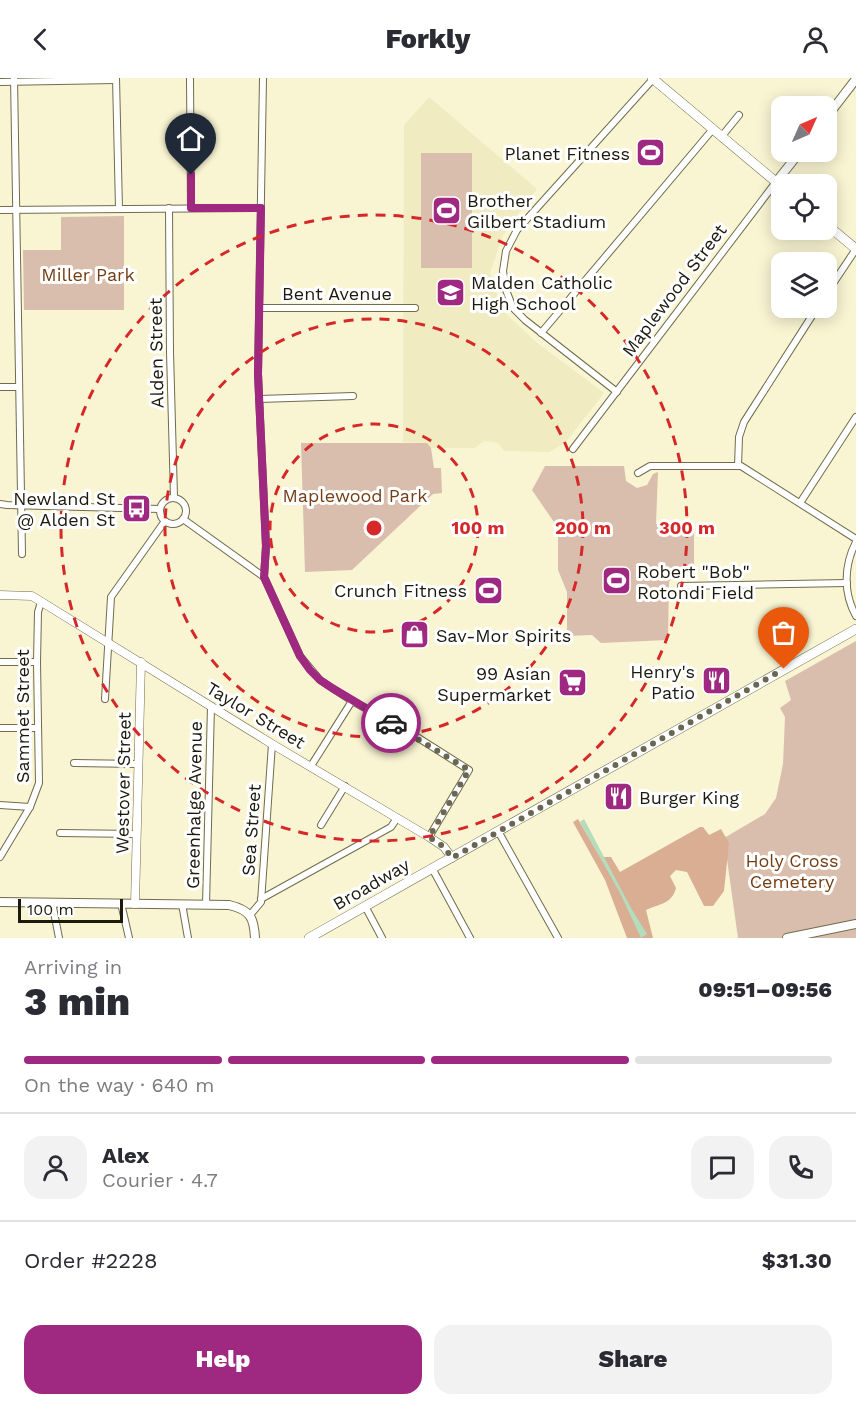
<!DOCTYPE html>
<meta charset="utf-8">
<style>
:root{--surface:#fff;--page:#f2f2f3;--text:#2b2b33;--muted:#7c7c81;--line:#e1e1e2;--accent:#9f2881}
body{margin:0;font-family:"Work Sans",sans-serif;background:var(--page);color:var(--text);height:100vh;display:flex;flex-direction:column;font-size:22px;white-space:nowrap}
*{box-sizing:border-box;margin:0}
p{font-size:20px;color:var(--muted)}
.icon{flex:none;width:33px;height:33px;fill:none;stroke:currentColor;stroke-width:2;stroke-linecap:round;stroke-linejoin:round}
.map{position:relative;height:860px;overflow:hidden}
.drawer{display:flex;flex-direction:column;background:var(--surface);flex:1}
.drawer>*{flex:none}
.needle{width:39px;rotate:45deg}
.controls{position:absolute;left:771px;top:18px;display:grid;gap:12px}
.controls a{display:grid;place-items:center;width:66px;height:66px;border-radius:12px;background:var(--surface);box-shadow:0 3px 15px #0003;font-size:30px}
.scale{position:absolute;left:18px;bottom:15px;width:105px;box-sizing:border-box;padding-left:6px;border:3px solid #1b1a0d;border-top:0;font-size:16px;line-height:21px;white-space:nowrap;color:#1b1a0d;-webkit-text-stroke:4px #fff;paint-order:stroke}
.pin{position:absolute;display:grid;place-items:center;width:51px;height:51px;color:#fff;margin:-62px -26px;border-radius:50% 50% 50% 0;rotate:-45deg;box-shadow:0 0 6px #0007}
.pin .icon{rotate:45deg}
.courier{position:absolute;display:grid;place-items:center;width:60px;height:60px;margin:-30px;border:4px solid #9f2881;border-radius:50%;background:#fff;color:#222;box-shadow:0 2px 8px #0007}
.summary em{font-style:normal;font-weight:800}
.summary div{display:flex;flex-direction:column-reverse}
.summary{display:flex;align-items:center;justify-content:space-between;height:102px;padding:0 24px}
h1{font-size:39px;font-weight:800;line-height:45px}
.bar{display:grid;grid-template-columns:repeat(4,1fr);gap:9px 6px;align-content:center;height:72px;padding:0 24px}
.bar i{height:8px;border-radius:4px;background:var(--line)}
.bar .active{background:var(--accent)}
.bar p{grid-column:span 4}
.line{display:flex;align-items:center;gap:15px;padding:0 24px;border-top:2px solid var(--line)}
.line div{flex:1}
.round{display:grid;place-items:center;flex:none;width:63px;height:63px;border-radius:18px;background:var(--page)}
.primary-button{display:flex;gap:12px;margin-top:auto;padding:12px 24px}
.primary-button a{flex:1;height:69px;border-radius:18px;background:var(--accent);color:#fff;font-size:24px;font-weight:800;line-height:69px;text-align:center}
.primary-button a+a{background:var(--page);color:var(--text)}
header{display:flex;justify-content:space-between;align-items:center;height:78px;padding:0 24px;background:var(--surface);font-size:27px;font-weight:800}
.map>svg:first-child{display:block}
.built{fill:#f0ebc0}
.green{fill:#d9bead}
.forest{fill:#d9ae93}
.water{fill:#b3ddbd}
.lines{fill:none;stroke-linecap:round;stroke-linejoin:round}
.minor-casing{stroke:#706c4d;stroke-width:8}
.tertiary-casing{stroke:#706c4d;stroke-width:9}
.secondary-casing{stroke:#706c4d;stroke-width:10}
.primary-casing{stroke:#706c4d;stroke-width:10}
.minor{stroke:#fff;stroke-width:6}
.tertiary{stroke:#fff;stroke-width:8}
.secondary{stroke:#fff;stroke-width:8}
.primary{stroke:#fff;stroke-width:9}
.done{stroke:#696752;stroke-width:6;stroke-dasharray:0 10.8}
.route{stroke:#9f2881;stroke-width:8}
.ring{fill:none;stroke:#d62828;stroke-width:3;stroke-dasharray:10 8}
.labels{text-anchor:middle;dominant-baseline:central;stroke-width:6;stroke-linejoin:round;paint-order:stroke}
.poi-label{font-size:18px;fill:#1b1a0d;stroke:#fff;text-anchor:end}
.park-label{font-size:18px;fill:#743e14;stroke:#fff}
.street-label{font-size:18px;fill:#1b1a0d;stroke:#fff}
.centre{fill:#d62828;stroke:#fff;stroke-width:3}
.ring-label{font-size:18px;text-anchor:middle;font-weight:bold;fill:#d62828;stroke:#fff;stroke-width:6;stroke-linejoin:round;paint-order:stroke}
</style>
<header><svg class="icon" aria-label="back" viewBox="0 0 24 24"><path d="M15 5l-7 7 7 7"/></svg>Forkly<svg class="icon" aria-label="person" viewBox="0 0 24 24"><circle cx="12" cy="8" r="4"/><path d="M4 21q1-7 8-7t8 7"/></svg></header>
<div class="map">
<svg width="856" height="860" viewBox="0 0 856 860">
<rect width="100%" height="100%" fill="#f9f5d2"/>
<path class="built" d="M429 19 537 111 503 157 490 195 503 233 535 263 604 315 565 365 549 374 504 373 498 365 484 363 475 370H431L427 365 403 364 404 47Z"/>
<g class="green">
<rect x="421" y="75" width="51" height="115"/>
<path d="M124 138V232H24L23 172H61V139Z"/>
<path d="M301 365H427L431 370 434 390H441L442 415 433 416 352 492 305 494Z"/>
<path d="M545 388H624L626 403 637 410 647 407 653 396 658 394 656 446H694V502L681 495 673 498 669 504 668 562 601 565 592 557 567 558V514L558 492V450L532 412Z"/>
<path d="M856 563V860H738L724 760 765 736 776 720 783 686 785 639 780 630 791 622 785 603Z"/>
</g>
<path class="forest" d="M578 741 600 779H611L620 794 700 749H703L709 757 721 751 729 765 724 813 713 828H704L687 794 676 792 670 798 676 810C672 826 659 826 646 832L653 860H627L605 802 573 744Z"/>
<path class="water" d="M584 741 631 830 647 856 641 860 620 815 580 744Z"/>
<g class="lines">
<defs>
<g id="minor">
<path d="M14 0 22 476"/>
<path d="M116 0 119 131"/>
<path d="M190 0 191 130"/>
<path d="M263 0 258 296 266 468 264 499"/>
<path d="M0 4 116 2"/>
<path d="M722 58 739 37"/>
<path d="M169 130 170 274 174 419"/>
<path d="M0 132 261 130"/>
<path d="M826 216 856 171"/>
<path d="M259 230H415"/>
<path d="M541 255 713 51"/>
<path d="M0 309H19"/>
<path d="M617 314 525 242 513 230 506 212 503 193 506 173 517 152 653 1"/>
<path d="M259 321 353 318"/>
<path d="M573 371 776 104"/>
<path d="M738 388 739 359 744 344 817 230"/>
<path d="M638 395 650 388H741L856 461"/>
<circle cx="173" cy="433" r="13"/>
<path d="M800 425 856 339"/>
<path d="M0 426 7 427 160 431"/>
<path d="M183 441 264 499 300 578 320 602 352 623 409 654 469 692 429 759"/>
<path d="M856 464C844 487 843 515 856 538"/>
<path d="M681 508 847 505"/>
<path d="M0 584H37"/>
<path d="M105 621 111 519 165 443"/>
<path d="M0 650H38"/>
<path d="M74 685 139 686"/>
<path d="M311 688 352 623"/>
<path d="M0 727 30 729"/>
<path d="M321 747 345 708"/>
<path d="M498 753 558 860"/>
<path d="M60 755 137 756"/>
<path d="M0 779 30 729 39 705 37 584 38 534 41 524"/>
<path d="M432 790 470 860"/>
<path d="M261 821 391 749 397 740"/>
<path d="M52 824 59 860"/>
<path d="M121 825 129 860"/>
<path d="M182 826 188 860"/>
<path d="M206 827 211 628"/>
<path d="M365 828 382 860"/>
<path d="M250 837 261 824 272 666"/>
</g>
<g id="tertiary">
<path d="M0 517 32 518 272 666 429 759 444 769 452 780"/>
<path d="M135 826 141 584"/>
</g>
<g id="secondary">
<path d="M826 40 856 1"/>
<path d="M776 104 800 74"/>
<path d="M0 824 229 827C250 832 254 839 255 860"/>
<path d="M787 860 856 846"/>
</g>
<g id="primary">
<path d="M652 0 782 109"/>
<path d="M826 146 856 171"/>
<path d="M309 860 856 551"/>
</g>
</defs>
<use href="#minor" class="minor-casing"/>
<use href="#tertiary" class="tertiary-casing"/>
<use href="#secondary" class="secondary-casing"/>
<use href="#primary" class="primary-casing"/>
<use href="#minor" class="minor"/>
<use href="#tertiary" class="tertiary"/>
<use href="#secondary" class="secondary"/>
<use href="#primary" class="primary"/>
</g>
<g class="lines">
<path class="done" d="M391 645 469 692 429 759 444 769 452 780 784 591"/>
<path class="route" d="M191 97V130H261L258 296 266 468 264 499 300 578 310 592 320 602 332 610 391 645"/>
</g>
<g class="ring">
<circle cx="374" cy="450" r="104"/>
<circle cx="374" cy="450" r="209"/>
<circle cx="374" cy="450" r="313"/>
</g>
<defs>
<symbol id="stadium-square" viewBox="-11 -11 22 22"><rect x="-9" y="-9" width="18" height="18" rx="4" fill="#9f2881" stroke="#fff"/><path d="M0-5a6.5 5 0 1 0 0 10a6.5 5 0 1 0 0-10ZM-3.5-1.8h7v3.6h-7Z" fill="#fff"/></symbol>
<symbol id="school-square" viewBox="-11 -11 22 22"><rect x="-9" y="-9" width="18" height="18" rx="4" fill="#9f2881" stroke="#fff"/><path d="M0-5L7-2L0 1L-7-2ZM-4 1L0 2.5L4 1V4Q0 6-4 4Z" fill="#fff"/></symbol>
<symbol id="bus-square" viewBox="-11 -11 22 22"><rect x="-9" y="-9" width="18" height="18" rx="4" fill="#9f2881" stroke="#fff"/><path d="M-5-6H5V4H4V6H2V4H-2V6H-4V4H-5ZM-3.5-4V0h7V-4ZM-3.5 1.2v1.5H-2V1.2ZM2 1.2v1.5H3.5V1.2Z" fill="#fff"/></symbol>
<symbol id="shop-square" viewBox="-11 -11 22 22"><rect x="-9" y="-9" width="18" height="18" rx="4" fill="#9f2881" stroke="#fff"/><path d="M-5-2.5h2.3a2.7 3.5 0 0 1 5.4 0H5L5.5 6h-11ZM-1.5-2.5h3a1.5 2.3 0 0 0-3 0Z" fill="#fff"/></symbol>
<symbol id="restaurant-square" viewBox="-11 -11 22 22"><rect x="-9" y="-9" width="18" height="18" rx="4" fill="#9f2881" stroke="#fff"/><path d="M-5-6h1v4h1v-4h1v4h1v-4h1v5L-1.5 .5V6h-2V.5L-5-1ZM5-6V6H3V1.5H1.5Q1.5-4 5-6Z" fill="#fff"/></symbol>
<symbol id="supermarket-square" viewBox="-11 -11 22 22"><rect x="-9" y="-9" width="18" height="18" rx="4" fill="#9f2881" stroke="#fff"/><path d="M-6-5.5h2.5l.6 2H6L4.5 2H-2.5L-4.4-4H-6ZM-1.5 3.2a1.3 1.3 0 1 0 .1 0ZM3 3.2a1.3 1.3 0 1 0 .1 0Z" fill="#fff"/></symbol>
</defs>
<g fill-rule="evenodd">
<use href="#stadium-square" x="634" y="58" width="33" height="33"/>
<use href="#stadium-square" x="430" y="116" width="33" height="33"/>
<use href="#school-square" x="434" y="198" width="33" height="33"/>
<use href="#bus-square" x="120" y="414" width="33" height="33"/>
<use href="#stadium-square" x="600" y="486" width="33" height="33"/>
<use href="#stadium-square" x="472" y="496" width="33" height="33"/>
<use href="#shop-square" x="398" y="540" width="33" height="33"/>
<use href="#restaurant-square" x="700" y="586" width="33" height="33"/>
<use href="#supermarket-square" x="556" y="588" width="33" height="33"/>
<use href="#restaurant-square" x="602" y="702" width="33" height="33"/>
</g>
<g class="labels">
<g class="poi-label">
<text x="630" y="75">Planet Fitness</text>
<text x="467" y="122" text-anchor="start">Brother<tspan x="467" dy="21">Gilbert Stadium</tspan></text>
<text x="471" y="204" text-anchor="start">Malden Catholic<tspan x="471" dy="21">High School</tspan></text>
<text x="115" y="420">Newland St<tspan x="115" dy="21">@ Alden St</tspan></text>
<text x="637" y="493" text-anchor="start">Robert "Bob"<tspan x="637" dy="21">Rotondi Field</tspan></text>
<text x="467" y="512">Crunch Fitness</text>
<text x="436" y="557" text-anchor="start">Sav-Mor Spirits</text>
<text x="695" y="593">Henry's<tspan x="695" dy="21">Patio</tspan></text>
<text x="551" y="595">99 Asian<tspan x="551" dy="21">Supermarket</tspan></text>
<text x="639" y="719" text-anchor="start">Burger King</text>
</g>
<g class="park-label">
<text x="88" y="196">Miller Park</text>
<text x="355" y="417">Maplewood Park</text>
<text x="792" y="782">Holy Cross<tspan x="792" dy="21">Cemetery</tspan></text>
</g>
<g class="street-label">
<text transform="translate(674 212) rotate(-53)">Maplewood Street</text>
<text x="337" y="215">Bent Avenue</text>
<text transform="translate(156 275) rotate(-91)">Alden Street</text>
<text transform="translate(256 637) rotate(31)">Taylor Street</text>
<text transform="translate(22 638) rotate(-90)">Sammet Street</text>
<text transform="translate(123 705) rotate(-89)">Westover Street</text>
<text transform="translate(194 727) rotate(-89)">Greenhalge Avenue</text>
<text transform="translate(251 752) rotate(-86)">Sea Street</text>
<text transform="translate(371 806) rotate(-30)">Broadway</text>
</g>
</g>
<circle cx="374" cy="450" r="9" class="centre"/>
<g class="ring-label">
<text x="478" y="456">100 m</text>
<text x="583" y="456">200 m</text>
<text x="687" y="456">300 m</text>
</g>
</svg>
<div class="controls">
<a><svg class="needle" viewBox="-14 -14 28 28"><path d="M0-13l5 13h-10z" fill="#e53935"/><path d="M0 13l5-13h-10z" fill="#7c7c81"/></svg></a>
<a><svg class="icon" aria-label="locate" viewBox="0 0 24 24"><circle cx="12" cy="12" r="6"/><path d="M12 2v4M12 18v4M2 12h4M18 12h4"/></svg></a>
<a><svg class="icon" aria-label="layers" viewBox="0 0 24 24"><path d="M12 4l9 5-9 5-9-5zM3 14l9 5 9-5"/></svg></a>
</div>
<div class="scale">100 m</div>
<div class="pin" style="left:784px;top:591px;background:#ea580c"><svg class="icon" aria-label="bag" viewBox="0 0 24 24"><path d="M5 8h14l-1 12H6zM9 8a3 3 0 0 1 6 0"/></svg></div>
<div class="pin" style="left:191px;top:97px;background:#1f2937"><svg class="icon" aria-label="home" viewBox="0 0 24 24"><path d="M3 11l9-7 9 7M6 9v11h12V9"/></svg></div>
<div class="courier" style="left:391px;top:645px"><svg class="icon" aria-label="car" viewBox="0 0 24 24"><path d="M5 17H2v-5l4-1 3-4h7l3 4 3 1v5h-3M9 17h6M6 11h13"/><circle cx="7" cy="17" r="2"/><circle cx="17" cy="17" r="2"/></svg></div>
</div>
<section class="drawer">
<div class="summary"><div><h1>3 min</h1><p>Arriving in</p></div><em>09:51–09:56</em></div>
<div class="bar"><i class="active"></i><i class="active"></i><i class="active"></i><i></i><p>On the way · 640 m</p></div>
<div class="line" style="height:108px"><a class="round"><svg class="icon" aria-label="person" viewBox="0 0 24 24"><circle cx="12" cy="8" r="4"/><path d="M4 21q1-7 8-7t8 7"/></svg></a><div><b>Alex</b><p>Courier · 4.7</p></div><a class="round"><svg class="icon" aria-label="chat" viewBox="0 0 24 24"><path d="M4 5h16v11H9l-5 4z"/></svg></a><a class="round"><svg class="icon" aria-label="phone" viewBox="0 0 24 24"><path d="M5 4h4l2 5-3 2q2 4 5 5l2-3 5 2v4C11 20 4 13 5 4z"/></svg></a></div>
<div class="line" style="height:78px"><div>Order #2228</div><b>$31.30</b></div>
<div class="primary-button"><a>Help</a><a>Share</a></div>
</section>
